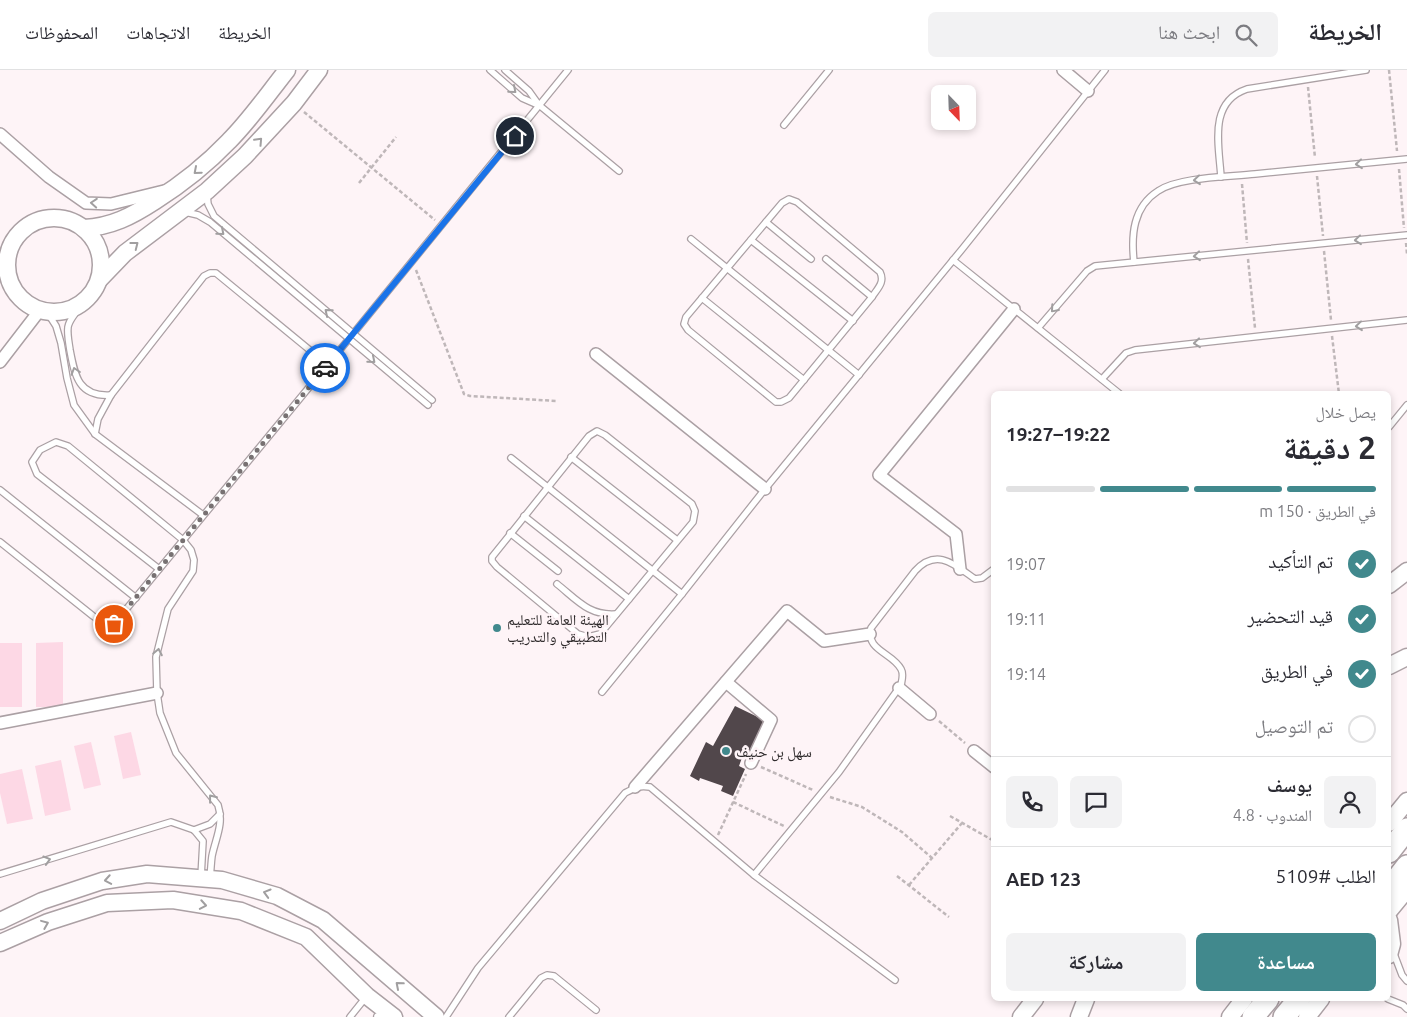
<!DOCTYPE html>
<html lang="ar">
<meta charset="utf-8">
<style>
:root{--surface:#fff;--page:#f2f2f3;--text:#2b2b33;--muted:#7c7c81;--line:#e1e1e2;--accent:#41898d}
body{margin:0;font-family:Ubuntu,"Noto Naskh Arabic",sans-serif;background:var(--page);color:var(--text);direction:rtl;height:100vh;display:flex;flex-direction:column;font-size:19px;white-space:nowrap}
*{box-sizing:border-box;margin:0}
p{font-size:16px;color:var(--muted)}
.icon{flex:none;width:28px;height:28px;fill:none;stroke:currentColor;stroke-width:2;stroke-linecap:round;stroke-linejoin:round}
.map{position:relative;flex:1;overflow:hidden;direction:ltr}
.details{position:absolute;left:991px;top:321px;width:400px;height:610px;display:flex;flex-direction:column;background:var(--surface);border-radius:8px;box-shadow:0 2px 8px #0003;direction:rtl}
.details>*{flex:none}
.needle{width:32px;rotate:157deg}
.tools{position:absolute;left:931px;top:15px;display:grid;gap:10px}
.tools a{display:grid;place-items:center;width:45px;height:45px;border-radius:8px;background:var(--surface);box-shadow:0 2px 8px #0003;font-size:25px}
.pin{position:absolute;display:grid;place-items:center;width:42px;height:42px;color:#fff;margin:-21px;border:2px solid #fff;border-radius:50%;box-shadow:0 1px 5px #0007}
.courier{position:absolute;display:grid;place-items:center;width:50px;height:50px;margin:-25px;border:4px solid #1a73e8;border-radius:50%;background:#fff;color:#222;box-shadow:0 1px 6px #0007}
.headline em{font-style:normal;font-weight:700}
.headline div{display:flex;flex-direction:column-reverse}
.headline{display:flex;align-items:center;justify-content:space-between;height:85px;padding:0 15px}
h1{font-size:32px;font-weight:700;line-height:38px}
.bar{display:grid;grid-template-columns:repeat(4,1fr);gap:8px 5px;align-content:center;height:60px;padding:0 15px}
.bar i{height:6px;border-radius:4px;background:var(--line)}
.bar .current{background:var(--accent)}
.bar p{grid-column:span 4}
.line{display:flex;align-items:center;gap:12px;padding:0 15px;border-top:1px solid var(--line)}
.line div{flex:1}
.round{display:grid;place-items:center;flex:none;width:52px;height:52px;border-radius:8px;background:var(--page)}
ol{padding:0 15px;list-style:none}
li{display:flex;align-items:center;gap:15px;height:55px}
li p{margin-inline-start:auto}
li .icon{padding:5px;border-radius:50%;background:var(--accent);color:#fff;stroke-width:4}
li:last-child{color:var(--muted)}
li i{width:28px;height:28px;border:2px solid var(--line);border-radius:50%}
.action{display:flex;gap:10px;margin-top:auto;padding:10px 15px}
.action a{flex:1;height:58px;border-radius:8px;background:var(--accent);color:#fff;font-size:20px;font-weight:700;line-height:58px;text-align:center}
.action a+a{background:var(--page);color:var(--text)}
header{display:flex;align-items:center;gap:30px;box-sizing:border-box;height:70px;padding:0 25px;background:var(--surface);border-bottom:1px solid var(--line)}
header strong{font-size:24px}
nav{display:flex;gap:28px;margin-inline-start:auto;font-size:18px}
.search{width:350px;height:45px;background:var(--page);display:flex;align-items:center;gap:12px;box-sizing:border-box;padding:0 18px;border-radius:8px;color:var(--muted);font-size:19px}
.map>svg:first-child{display:block}
.green{fill:#fdd8e5}
.building{fill:#51474b}
.lines{fill:none;stroke-linecap:round;stroke-linejoin:round}
.lane-casing{stroke:#aba0a4;stroke-width:8}
.street-casing{stroke:#aba0a4;stroke-width:14}
.secondary-casing{stroke:#aba0a4;stroke-width:19}
.highway-casing{stroke:#aba0a4;stroke-width:24}
.path{stroke:#bfb7b9;stroke-width:2.5;stroke-dasharray:4 2.5;stroke-linecap:butt}
.lane{stroke:#fff;stroke-width:5.5}
.street{stroke:#fff;stroke-width:11}
.secondary{stroke:#fff;stroke-width:16}
.highway{stroke:#fff;stroke-width:21}
.oneway{stroke:#a19fa0}
.done{stroke:#777172;stroke-width:5;stroke-dasharray:0 9}
.route{stroke:#1a73e8;stroke-width:6}
.poi-dot{fill:#41898d;stroke:#fef4f7;stroke-width:2}
.labels{text-anchor:middle;dominant-baseline:central;stroke-width:5;stroke-linejoin:round;paint-order:stroke}
.poi-label{font-size:15px;fill:#2e2a2b;stroke:#fef4f7;text-anchor:start}
</style>
<header>
<strong>الخريطة</strong>
<div class="search"><svg class="icon" aria-label="search" viewBox="0 0 24 24"><circle cx="10" cy="10" r="6"/><path d="M15 15l6 6"/></svg>ابحث هنا</div>
<nav><a>الخريطة</a><a>الاتجاهات</a><a>المحفوظات</a></nav>
</header>
<div class="map">
<svg width="1407" height="947" viewBox="0 0 1407 947">
<rect width="100%" height="100%" fill="#fef4f7"/>
<g class="green">
<path d="M63 572V637H36V573Z"/>
<rect x="0" y="573" width="22" height="64"/>
<path d="M131 662 141 705 123 709 114 666Z"/>
<path d="M91 672 101 715 84 719 74 676Z"/>
<path d="M61 690 71 740 45 746 35 696Z"/>
<path d="M22 699 33 749 7 754 0 723V704Z"/>
</g>
<path class="building" d="M735 636 764 650 748 686 743 685 739 696 745 699 733 726 721 721 723 716 700 708 699 711 690 706 706 672 713 676Z"/>
<g class="lines">
<defs>
<g id="lane">
<path d="M490 0 522 28 538 35"/>
<path d="M505 0 529 21 539 35 619 101"/>
<path d="M784 55 829 0"/>
<path d="M1221 107C1219 75 1208 32 1247 19L1366 0"/>
<path d="M207 125 208 134 214 146 432 330"/>
<path d="M789 129 797 132 880 202C885 212 878 218 872 227L789 328 781 332H776L688 260 684 254 686 247 782 133Z"/>
<path d="M185 142 198 145 210 152 428 335"/>
<path d="M766 152 811 189"/>
<path d="M691 169 859 305"/>
<path d="M751 170 853 251"/>
<path d="M826 189 872 227"/>
<path d="M953 190 1120 324"/>
<path d="M1134 192C1131 165 1133 137 1158 121 1178 107 1229 107 1255 104 1306 99 1356 94 1407 89"/>
<path d="M91 225C84 234 70 246 68 257 67 264 69 273 70 280 75 307 79 327 111 325"/>
<path d="M702 228 804 310"/>
<path d="M47 242 56 256 61 273 67 308 74 335 95 364 203 445"/>
<path d="M1038 258 1087 201 1095 196 1407 165"/>
<path d="M1102 309 1126 283 1135 280 1407 250"/>
<path d="M1389 357 1407 335"/>
<path d="M597 361 605 365 692 434 695 441 693 452 600 564 588 567 578 564 497 497 492 491V487L589 366Z"/>
<path d="M95 364 98 349 111 325 204 206 210 203H216L328 295"/>
<path d="M571 387 677 470"/>
<path d="M511 388 682 524"/>
<path d="M0 420 136 528"/>
<path d="M524 446 629 529"/>
<path d="M510 463 558 501"/>
<path d="M0 472 93 546 103 553 114 554 348 270 568 0"/>
<path d="M159 499 37 404 32 392 40 380 56 372 68 376 183 470 191 480 194 490 193 501 168 539 156 587 157 623 160 643 176 683 218 735C224 754 216 767 212 786 211 793 211 800 210 806"/>
<path d="M557 514C577 530 589 546 616 544"/>
<path d="M602 622 682 524 765 419 963 178 1105 0"/>
<path d="M194 760 210 754 220 744"/>
<path d="M0 804 171 752 194 760 203 771 201 807"/>
<path d="M754 805 839 702 901 615C902 610 904 604 901 599 893 583 865 580 871 558L915 501C937 477 955 495 975 509L982 508 994 499"/>
<path d="M1394 884 1402 905 1407 911"/>
<path d="M1388 929 1403 935 1407 939"/>
<path d="M377 946 379 947"/>
<path d="M350 947 366 927"/>
<path d="M446 947 478 898 625 723C634 718 639 715 650 717L754 805 895 910"/>
<path d="M509 947 541 908 547 905 554 906 596 940"/>
</g>
<g id="street">
<path d="M1063 0 1088 21"/>
<path d="M0 64 49 107 86 133 111 134 164 121"/>
<path d="M596 284 765 419"/>
<path d="M0 292 40 240"/>
<path d="M960 499 956 464 879 405 1014 239"/>
<path d="M726 612 771 650 751 693"/>
<path d="M899 618 930 644"/>
<path d="M0 653 157 623"/>
<path d="M974 681 994 697"/>
<path d="M635 717 787 541 824 571 870 564"/>
</g>
<g id="secondary">
<circle cx="54" cy="195" r="47"/>
<path d="M84 158C111 157 132 146 155 131 182 114 207 94 229 71 250 50 268 24 287 0"/>
<path d="M100 209 125 183 207 121 245 86 294 33 319 0"/>
<path d="M1389 515 1407 501"/>
<path d="M1389 596 1407 587"/>
<path d="M1389 753 1407 731"/>
<path d="M1389 841 1407 819"/>
<path d="M1389 850 1392 874 1389 885"/>
<path d="M0 851 42 831 102 811 147 804 222 810 277 826 323 850 436 947"/>
<path d="M0 873 48 852 107 833 173 830 241 841 306 867 367 926 394 947"/>
<path d="M1021 947 1035 929"/>
<path d="M1079 947 1086 929"/>
<path d="M1230 947 1244 929"/>
<path d="M1307 947 1321 929"/>
</g>
<g id="highway">
<path d="M1389 782 1407 759"/>
<path d="M1389 819 1407 796"/>
<path d="M1253 947 1268 929"/>
<path d="M1284 947 1299 929"/>
</g>
</defs>
<use href="#lane" class="lane-casing"/>
<use href="#street" class="street-casing"/>
<use href="#secondary" class="secondary-casing"/>
<use href="#highway" class="highway-casing"/>
<g class="path">
<path d="M1389 0 1397 81"/>
<path d="M1308 17 1315 88"/>
<path d="M304 42 435 150"/>
<path d="M1399 99 1404 158"/>
<path d="M1317 106 1323 166"/>
<path d="M359 113 396 67"/>
<path d="M1242 114 1247 173"/>
<path d="M1406 173 1407 184"/>
<path d="M1324 181 1331 250"/>
<path d="M1248 189 1255 258"/>
<path d="M416 200 464 324 470 326 557 331"/>
<path d="M1332 266 1339 324"/>
<path d="M939 651 965 673"/>
<path d="M761 697 813 720"/>
<path d="M830 727 862 737 902 762 932 788"/>
<path d="M733 732 784 756"/>
<path d="M950 746 994 771"/>
<path d="M718 765 746 704"/>
<path d="M897 806 949 847"/>
<path d="M909 815 962 753"/>
</g>
<use href="#lane" class="lane"/>
<use href="#street" class="street"/>
<use href="#secondary" class="secondary"/>
<use href="#highway" class="highway"/>
</g>
<defs><path id="oneway-chevron" d="M-2-3.5L2.5 0L-2 3.5" fill="none" stroke-width="1.6" stroke-linecap="round" stroke-linejoin="round" transform="scale(1.25)"/></defs>
<g class="oneway">
<use href="#oneway-chevron" transform="translate(513 20) rotate(41)"/>
<use href="#oneway-chevron" transform="translate(259 71) rotate(-47)"/>
<use href="#oneway-chevron" transform="translate(1359 94) rotate(174)"/>
<use href="#oneway-chevron" transform="translate(197 101) rotate(139)"/>
<use href="#oneway-chevron" transform="translate(1197 110) rotate(174)"/>
<use href="#oneway-chevron" transform="translate(94 133) rotate(-176)"/>
<use href="#oneway-chevron" transform="translate(221 162) rotate(40)"/>
<use href="#oneway-chevron" transform="translate(1358 170) rotate(174)"/>
<use href="#oneway-chevron" transform="translate(135 175) rotate(-38)"/>
<use href="#oneway-chevron" transform="translate(1197 186) rotate(174)"/>
<use href="#oneway-chevron" transform="translate(1054 239) rotate(131)"/>
<use href="#oneway-chevron" transform="translate(328 242) rotate(-140)"/>
<use href="#oneway-chevron" transform="translate(1359 256) rotate(174)"/>
<use href="#oneway-chevron" transform="translate(1197 273) rotate(174)"/>
<use href="#oneway-chevron" transform="translate(372 290) rotate(40)"/>
<use href="#oneway-chevron" transform="translate(75 301) rotate(-108)"/>
<use href="#oneway-chevron" transform="translate(158 582) rotate(-79)"/>
<use href="#oneway-chevron" transform="translate(212 728) rotate(-128)"/>
<use href="#oneway-chevron" transform="translate(47 790) rotate(-17)"/>
<use href="#oneway-chevron" transform="translate(108 810) rotate(170)"/>
<use href="#oneway-chevron" transform="translate(267 823) rotate(-164)"/>
<use href="#oneway-chevron" transform="translate(203 835) rotate(10)"/>
<use href="#oneway-chevron" transform="translate(45 854) rotate(-22)"/>
<use href="#oneway-chevron" transform="translate(399 915) rotate(-139)"/>
</g>
<g class="lines">
<path class="done" d="M114 554 325 298"/>
<path class="route" d="M325 298 515 66"/>
</g>
<g class="poi-dot">
<circle cx="497" cy="558" r="5"/>
<circle cx="726" cy="681" r="5"/>
</g>
<g class="labels">
<g class="poi-label">
<text x="507" y="549">الهيئة العامة للتعليم<tspan x="507" dy="17">التطبيقي والتدريب</tspan></text>
<text x="736" y="681">سهل بن حنيف</text>
</g>
</g>
</svg>
<div class="tools">
<a><svg class="needle" viewBox="-14 -14 28 28"><path d="M0-13l5 13h-10z" fill="#e53935"/><path d="M0 13l5-13h-10z" fill="#7c7c81"/></svg></a>
</div>
<div class="pin" style="left:114px;top:554px;background:#ea580c"><svg class="icon" aria-label="bag" viewBox="0 0 24 24"><path d="M5 8h14l-1 12H6zM9 8a3 3 0 0 1 6 0"/></svg></div>
<div class="pin" style="left:515px;top:66px;background:#1f2937"><svg class="icon" aria-label="home" viewBox="0 0 24 24"><path d="M3 11l9-7 9 7M6 9v11h12V9"/></svg></div>
<div class="courier" style="left:325px;top:298px"><svg class="icon" aria-label="car" viewBox="0 0 24 24"><path d="M5 17H2v-5l4-1 3-4h7l3 4 3 1v5h-3M9 17h6M6 11h13"/><circle cx="7" cy="17" r="2"/><circle cx="17" cy="17" r="2"/></svg></div>
<section class="details">
<div class="headline"><div><h1>2 دقيقة</h1><p>يصل خلال</p></div><em>19:22–19:27</em></div>
<div class="bar"><i class="current"></i><i class="current"></i><i class="current"></i><i></i><p>في الطريق · 150 m</p></div>
<ol>
<li><svg class="icon" aria-label="check" viewBox="0 0 24 24"><path d="M5 12l5 5 9-10"/></svg>تم التأكيد<p>19:07</p></li>
<li><svg class="icon" aria-label="check" viewBox="0 0 24 24"><path d="M5 12l5 5 9-10"/></svg>قيد التحضير<p>19:11</p></li>
<li><svg class="icon" aria-label="check" viewBox="0 0 24 24"><path d="M5 12l5 5 9-10"/></svg>في الطريق<p>19:14</p></li>
<li><i></i>تم التوصيل</li>
</ol>
<div class="line" style="height:90px"><a class="round"><svg class="icon" aria-label="person" viewBox="0 0 24 24"><circle cx="12" cy="8" r="4"/><path d="M4 21q1-7 8-7t8 7"/></svg></a><div><b>يوسف</b><p>المندوب · 4.8</p></div><a class="round"><svg class="icon" aria-label="chat" viewBox="0 0 24 24"><path d="M4 5h16v11H9l-5 4z"/></svg></a><a class="round"><svg class="icon" aria-label="phone" viewBox="0 0 24 24"><path d="M5 4h4l2 5-3 2q2 4 5 5l2-3 5 2v4C11 20 4 13 5 4z"/></svg></a></div>
<div class="line" style="height:65px"><div>الطلب #5109</div><b>AED 123</b></div>
<div class="action"><a>مساعدة</a><a>مشاركة</a></div>
</section>
</div>
